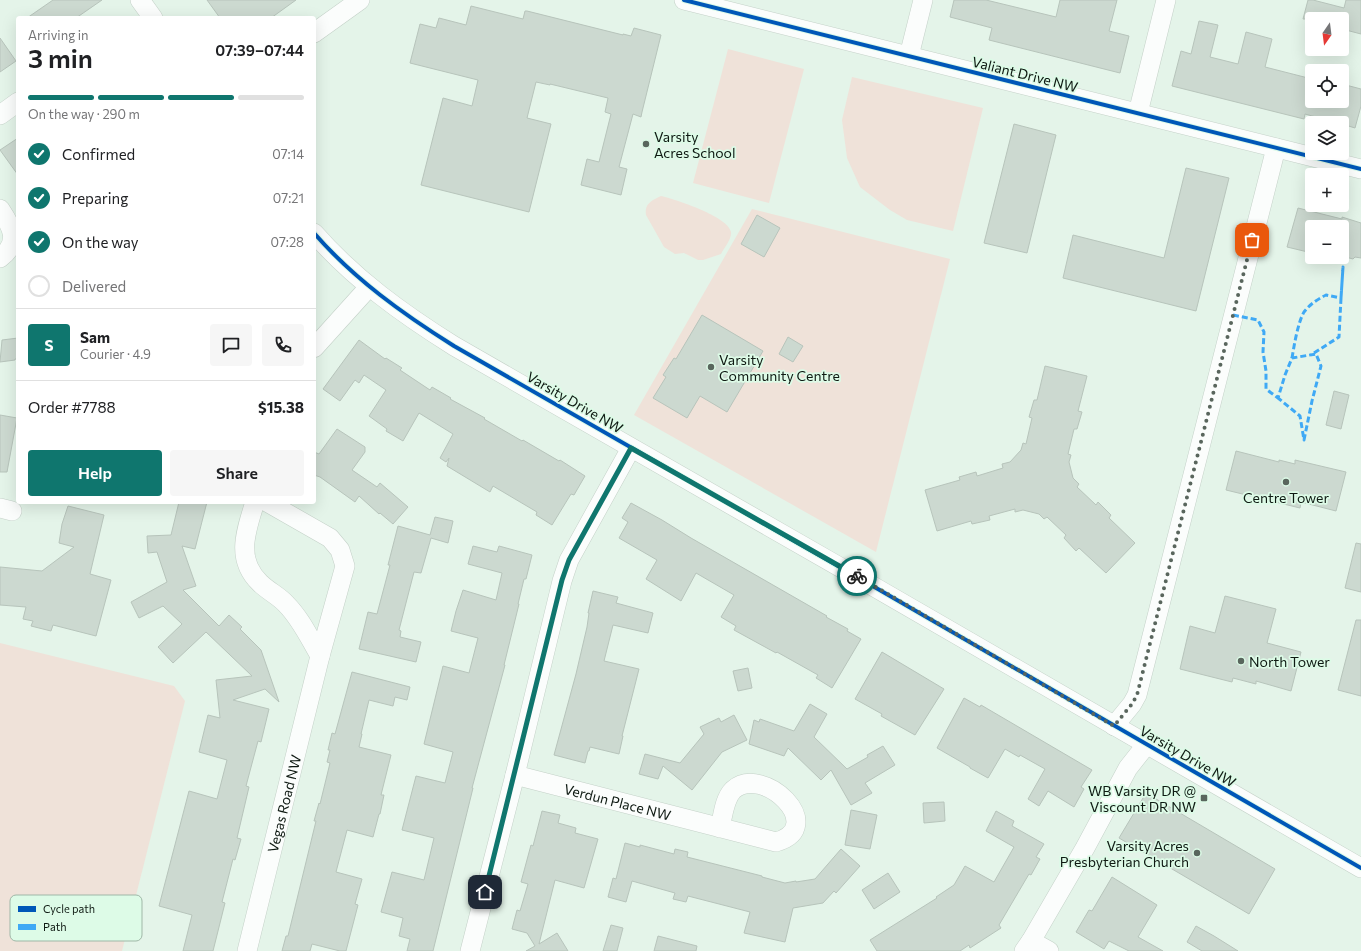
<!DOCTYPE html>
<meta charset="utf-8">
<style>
:root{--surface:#fff;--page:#f6f6f6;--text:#202124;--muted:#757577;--line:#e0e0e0;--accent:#0f766e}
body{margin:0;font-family:Commissioner,sans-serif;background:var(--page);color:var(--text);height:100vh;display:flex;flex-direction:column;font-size:15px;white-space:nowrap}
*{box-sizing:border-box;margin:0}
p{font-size:13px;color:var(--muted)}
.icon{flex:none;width:22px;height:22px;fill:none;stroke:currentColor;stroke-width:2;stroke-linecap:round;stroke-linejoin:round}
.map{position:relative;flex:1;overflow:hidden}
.sheet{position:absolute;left:16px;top:16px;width:300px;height:488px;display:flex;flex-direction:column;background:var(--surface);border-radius:4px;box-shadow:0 4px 16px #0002}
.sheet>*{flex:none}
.needle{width:26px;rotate:194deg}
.buttons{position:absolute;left:1305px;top:12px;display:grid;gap:8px}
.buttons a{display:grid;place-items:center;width:44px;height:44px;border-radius:4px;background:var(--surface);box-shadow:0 4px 16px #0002;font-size:20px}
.pin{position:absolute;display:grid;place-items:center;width:34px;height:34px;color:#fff;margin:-17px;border-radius:8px;box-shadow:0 2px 6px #0006}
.courier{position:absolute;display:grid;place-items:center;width:40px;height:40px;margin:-20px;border:3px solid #0f766e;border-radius:50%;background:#fff;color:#222;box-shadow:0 1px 5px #0007}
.overview em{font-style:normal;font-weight:600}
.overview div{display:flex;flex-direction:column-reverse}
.overview{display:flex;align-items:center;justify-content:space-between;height:68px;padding:0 12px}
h1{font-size:26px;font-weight:600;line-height:30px}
.bar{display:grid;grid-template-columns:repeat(4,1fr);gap:6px 4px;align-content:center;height:48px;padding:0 12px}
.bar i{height:5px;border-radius:3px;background:var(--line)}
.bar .selected{background:var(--accent)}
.bar p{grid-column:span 4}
.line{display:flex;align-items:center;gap:10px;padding:0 12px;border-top:1px solid var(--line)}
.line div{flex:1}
.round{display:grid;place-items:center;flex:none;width:42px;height:42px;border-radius:4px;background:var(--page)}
ol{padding:0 12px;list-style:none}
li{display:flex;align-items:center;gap:12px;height:44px}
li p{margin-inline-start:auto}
li .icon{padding:4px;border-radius:50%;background:var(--accent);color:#fff;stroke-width:4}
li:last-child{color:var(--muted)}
li i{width:22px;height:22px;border:2px solid var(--line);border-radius:50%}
.button{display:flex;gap:8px;margin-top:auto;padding:8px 12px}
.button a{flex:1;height:46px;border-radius:4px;background:var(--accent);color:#fff;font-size:16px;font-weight:600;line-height:46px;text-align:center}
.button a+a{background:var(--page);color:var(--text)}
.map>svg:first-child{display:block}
.green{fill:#efe2d9}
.building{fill:#ccd9d0;stroke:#b7c4bb}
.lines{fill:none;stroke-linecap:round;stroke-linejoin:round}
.street-casing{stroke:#c4d1c8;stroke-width:20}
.street{stroke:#fbfdfc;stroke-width:19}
.quiet{stroke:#3fa9f5;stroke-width:3;stroke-dasharray:6 3;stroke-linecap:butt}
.cycleway-casing{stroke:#ddfbe7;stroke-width:6}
.cycleway{stroke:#0057b8;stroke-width:4}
.done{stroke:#59665d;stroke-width:4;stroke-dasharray:0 7.2}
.route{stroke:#0f766e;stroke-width:5}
.poi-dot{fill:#59665d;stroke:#ddfbe7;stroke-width:1.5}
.labels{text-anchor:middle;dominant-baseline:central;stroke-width:3.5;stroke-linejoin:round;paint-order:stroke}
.street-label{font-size:14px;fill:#0e1912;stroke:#ddfbe7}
.poi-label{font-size:14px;fill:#0e1912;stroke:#ddfbe7;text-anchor:start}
.key{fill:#ddfbe7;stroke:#9fb7a7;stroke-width:1}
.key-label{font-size:11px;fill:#0e1912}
</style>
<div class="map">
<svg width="1361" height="951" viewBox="0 0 1361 951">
<rect width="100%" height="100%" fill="#e4f4e9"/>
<g class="green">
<path d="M728 49 804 69 769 203 693 183Z"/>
<path d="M852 77 983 108 953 231 907 220 890 210 860 187 847 158 842 120Z"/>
<path d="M661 196C675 199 729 217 731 232 732 239 724 248 721 254L703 260H698L684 253 675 254 664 247 646 215C644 203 653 200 661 196Z"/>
<path d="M752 209 950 259 876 552 634 415Z"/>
<path d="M0 643 174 686 185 701 122 951H0Z"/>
</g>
<g class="building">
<path d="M53 0H102L76 18H27Z"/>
<path d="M207 0H296L271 18H220Z"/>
<path d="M954 0H986L1056 17 1060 0H1117L1109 31 1129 36 1120 73 989 40 992 28 950 17Z"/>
<path d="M1308 0H1313L1344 8 1346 0H1361V34L1342 29V19H1303Z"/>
<path d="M471 6 523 19 525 11H527L623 35V34L631 36 634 28 661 35 642 112 641 117 633 114 619 167 627 169 621 195 581 185 587 159 599 162 611 114 605 112 608 98 550 84V85L536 82 527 118 551 124 529 212 421 185 443 98 472 106 478 80 410 63 420 24 436 28 439 18 466 25Z"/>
<path d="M1199 21 1218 25 1210 57 1238 64 1246 32 1272 39 1265 67 1312 79V101H1342V84L1361 89V106L1355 128 1342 124V123H1337L1305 114 1304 119 1172 86 1181 51 1191 54Z"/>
<path d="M0 38 16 61 0 72Z"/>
<path d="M1014 124 1056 135 1027 253 984 243Z"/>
<path d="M18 138V175L0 150Z"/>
<path d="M1186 168 1229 178 1196 311 1063 278 1073 235 1164 258Z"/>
<path d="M1298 208 1342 219V217L1361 223V258L1355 257 1353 259 1342 256V227H1312V253L1287 247Z"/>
<path d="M757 215 780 228 764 257 741 244Z"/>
<path d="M702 315 763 351 727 412 700 396 687 418 653 398 666 377 663 375 674 358 676 359Z"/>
<path d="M788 337 803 346 793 362 779 354Z"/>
<path d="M18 338V359H15V360L0 362 2 340Z"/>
<path d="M359 340 385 359 386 358 402 368 400 370 430 390 432 387 451 398 450 399 485 418 484 419 522 441 523 440 559 461 560 460 585 476 574 495 571 494 552 525 536 515 537 512 493 486 490 492 447 466 449 458 446 462 440 458 453 434 419 413 403 441 386 431 387 429 369 416 386 390 364 375 359 383 355 380 340 401 323 389Z"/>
<path d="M1045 366 1087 376 1078 411 1082 412 1077 429H1074L1068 454 1071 455 1069 462 1073 478 1079 484 1077 487 1096 505 1098 502 1111 515 1109 518 1135 543 1106 573 1079 548 1076 551 1064 538 1066 535 1047 517 1044 519 1039 514 1023 510 1015 512V509L989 516 990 520 972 524 971 521 937 531 925 490 960 480 959 477 976 472 977 476 1003 468 1002 464 1010 462 1021 450 1023 443 1026 444 1032 418 1029 417 1034 400H1037Z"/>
<path d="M1334 391 1349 395 1341 429 1326 425Z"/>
<path d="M0 415 17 418 7 472H0Z"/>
<path d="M337 429 365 447V452L352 470 377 487 380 483 408 507 393 524 380 513 379 514 359 496 355 502 320 477 314 475V452L319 454Z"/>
<path d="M1236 451 1279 462V460L1295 464V460L1346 472 1336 511 1301 502 1300 508 1226 490Z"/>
<path d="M179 502H207L195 549 182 546 196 586 183 590 219 626 229 615 242 627 240 629 261 650 279 702 265 689 233 700 269 709 261 742 258 741 246 786 249 787 237 838 241 839 235 860 233 859 222 902 225 903 213 951H183L192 915 159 906 189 791 217 799 227 760 199 752 208 715 220 718 216 680 252 676 206 632 173 663 158 647 182 624 163 606 139 618 131 602 167 582 157 552 148 553 147 536 171 535Z"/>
<path d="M631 503 662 520 691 538 827 616 826 617 848 629 847 631 861 639 832 688 816 678 818 675 777 652 776 653 734 630 736 626 721 617 734 595 696 573 681 601 646 579 657 560 619 538 628 522 622 518Z"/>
<path d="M68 506 104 515 90 574 111 580 96 636 53 625 51 631 31 626 33 621 23 619 26 607 0 605V567L42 571 74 547 59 543 62 524Z"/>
<path d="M435 517 453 521 448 543 431 538 421 573 414 572 399 630 401 631 400 637 421 642 416 662 359 649 368 612 377 614 390 565H388L398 526 430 535Z"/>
<path d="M1356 543 1361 544V592L1345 588Z"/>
<path d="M473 546 497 552 499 546 532 555 526 579H524L518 604H519L504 665H505L472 788H473L433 951H407L410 939 399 936 403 918 381 912 392 872 424 880 434 838 402 830 416 776 445 783 453 752 424 744 443 666 469 673 478 638 451 631 456 611 463 590 496 600 502 573 468 564Z"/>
<path d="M593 591 618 597 616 603 653 613 648 633 613 625 604 661 639 669 622 736H623L619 754 590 747 589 751H588L585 763 554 755 576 674 587 627 589 613H588Z"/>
<path d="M1225 596 1276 609 1267 643 1301 652 1291 691 1256 681V684L1233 678 1232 682 1180 669 1190 626 1215 633Z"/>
<path d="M1356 620H1361V696L1338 690Z"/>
<path d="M882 652 944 689 915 735 881 716 882 714 855 699Z"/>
<path d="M748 668 752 688 738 691 733 671Z"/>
<path d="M352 672 410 687 407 700 395 697 393 706 369 700 361 734H362L359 747 391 755 381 795H384L380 814H379L373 837 347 830 336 872 362 879 355 904 358 905 346 951H340L312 944 310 951H282L286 936H288L316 821H314L319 803 320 804 330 763 327 762 330 750H328L332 733 335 734Z"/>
<path d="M964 698 980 707 981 705 1092 770 1081 787 1084 789 1074 807 1048 791 1039 806 1028 799 1045 769 1020 755 1019 757 1005 749 988 778 970 768V767L937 748Z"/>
<path d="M810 704 827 714 814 737 847 769 868 757 867 755 883 746 895 765 865 783 872 793 851 805 831 770 821 780 788 748 784 756 749 744 754 720 759 722 760 719 794 731Z"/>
<path d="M734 715 747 740 722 752 692 790 663 766 658 779 639 774 645 754 680 763 704 734 700 727 719 718 721 722Z"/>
<path d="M1146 793 1275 869 1249 914 1119 838Z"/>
<path d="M944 802 945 821 924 823 923 803Z"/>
<path d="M851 810 877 815 870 849 845 845Z"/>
<path d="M542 811 560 815 558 823 576 828 575 833 598 839 584 888 555 880 539 944 557 933 568 951H526L535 946 527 933 512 929 517 910 520 911 528 884 521 882 531 845 533 846Z"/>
<path d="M996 811 1014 821 1012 826 1044 844 1036 857 1040 859 1031 875 1029 874 999 925 1001 928 970 948 969 945 960 951H877L870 940 937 898 936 897 954 885 965 866 994 882 1014 847 986 831Z"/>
<path d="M625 843 640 847V845L674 854 675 849 688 852 687 857 762 876V877L785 883 796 881V882L815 879 841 849 860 866 836 893 834 891 823 903 793 908 785 942 744 933 750 912 688 896 686 902 673 899 675 893 632 881 626 902 608 897 613 878 616 879Z"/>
<path d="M888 873 900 892 874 909 862 890Z"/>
<path d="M1112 877 1157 905 1138 937 1163 951H1129L1109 941 1104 949 1076 932 1089 910 1092 911Z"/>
<path d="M611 925 623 928 617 951H603Z"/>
<path d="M1196 926 1214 936 1238 951H1202L1187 942Z"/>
<path d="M658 936 697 946 696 951H654Z"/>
</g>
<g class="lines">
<defs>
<g id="street">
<path d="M140 0 153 18"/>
<path d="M684 0 1361 169"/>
<path d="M314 33 360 0"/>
<path d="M909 56 923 0"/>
<path d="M1138 113 1166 0"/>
<path d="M0 115 18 102"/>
<path d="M0 209C12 227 21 242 0 258"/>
<path d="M314 233C354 279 403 314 454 346 757 519 1059 693 1361 868"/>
<path d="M314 348 369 287"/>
<path d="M255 502C246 531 235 559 260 583 268 591 279 596 286 604 301 619 310 639 320 656"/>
<path d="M0 508 12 511"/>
<path d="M1114 726 1132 704 1137 695 1276 148"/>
<path id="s1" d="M515 775 776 842C829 827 763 763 733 790 724 799 723 816 720 828"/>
<path d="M1031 941 1049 951"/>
<path id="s2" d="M247 951 320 656 345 566 340 550 330 538 267 502"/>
<path d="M470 951 515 775 562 581 569 560 631 448"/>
<path d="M1024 951 1031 941 1085 848 1128 768 1147 744"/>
</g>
</defs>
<use href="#street" class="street-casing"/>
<use href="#street" class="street"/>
<g class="quiet">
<path d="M1233 315 1258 320 1264 332 1263 352 1266 371V389L1278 398 1285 375 1292 358 1316 354 1321 366 1312 401 1304 440 1300 416 1278 398"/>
<path d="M1292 358C1294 346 1298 322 1304 312 1310 304 1318 299 1326 295L1341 298 1343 267 1341 298 1339 337 1311 355"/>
</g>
<defs>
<g id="cycleway">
<path d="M684 0 1361 169"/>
<path d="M314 233C354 279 403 314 454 346 757 519 1059 693 1361 868"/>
</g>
</defs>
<use href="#cycleway" class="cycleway-casing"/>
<use href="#cycleway" class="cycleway"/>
</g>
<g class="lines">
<path class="done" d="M857 576 1114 726 1132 704 1137 695 1252 240"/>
<path class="route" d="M485 892 562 580 569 560 631 448 857 576"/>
</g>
<g class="poi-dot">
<circle cx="646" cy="144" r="4"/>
<circle cx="711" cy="367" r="4"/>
<circle cx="1286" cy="482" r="4"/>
<circle cx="1241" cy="661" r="4"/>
<rect x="1200" y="794" width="8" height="8" rx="2"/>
<circle cx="1197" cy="853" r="4"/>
</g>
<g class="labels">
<g class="street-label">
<text transform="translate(1025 74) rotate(14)">Valiant Drive NW</text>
<text transform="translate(575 402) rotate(30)">Varsity Drive NW</text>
<text transform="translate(1188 756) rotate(30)">Varsity Drive NW</text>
<text stroke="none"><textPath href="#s1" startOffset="106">Verdun Place NW</textPath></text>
<text stroke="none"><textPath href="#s2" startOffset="152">Vegas Road NW</textPath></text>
</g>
<g class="poi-label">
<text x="654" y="136">Varsity<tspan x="654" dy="16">Acres School</tspan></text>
<text x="719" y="359">Varsity<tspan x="719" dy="16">Community Centre</tspan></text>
<text x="1286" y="497" text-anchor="middle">Centre Tower</text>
<text x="1249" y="661">North Tower</text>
<text x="1196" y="790" text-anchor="end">WB Varsity DR @<tspan x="1196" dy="16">Viscount DR NW</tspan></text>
<text x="1189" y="845" text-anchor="end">Varsity Acres<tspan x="1189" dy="16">Presbyterian Church</tspan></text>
</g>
</g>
<rect x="10" y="895" width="132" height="46" rx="6" class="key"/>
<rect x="18" y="906" width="18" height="6" fill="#0057b8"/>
<rect x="18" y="924" width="18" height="6" fill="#3fa9f5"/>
<g class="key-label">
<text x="43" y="913">Cycle path</text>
<text x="43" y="931">Path</text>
</g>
</svg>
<div class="buttons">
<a><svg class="needle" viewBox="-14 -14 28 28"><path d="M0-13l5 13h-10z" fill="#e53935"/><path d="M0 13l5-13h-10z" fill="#757577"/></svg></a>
<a><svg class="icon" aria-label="locate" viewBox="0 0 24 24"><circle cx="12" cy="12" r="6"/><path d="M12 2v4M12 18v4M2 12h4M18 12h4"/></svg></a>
<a><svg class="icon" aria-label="layers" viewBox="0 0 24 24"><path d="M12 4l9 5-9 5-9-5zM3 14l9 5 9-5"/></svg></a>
<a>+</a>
<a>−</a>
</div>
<div class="pin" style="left:1252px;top:240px;background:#ea580c"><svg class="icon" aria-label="bag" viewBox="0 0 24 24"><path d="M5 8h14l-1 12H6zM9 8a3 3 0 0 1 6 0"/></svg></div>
<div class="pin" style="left:485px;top:892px;background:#1f2937"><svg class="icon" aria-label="home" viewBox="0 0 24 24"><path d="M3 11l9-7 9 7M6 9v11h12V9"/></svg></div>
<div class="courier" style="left:857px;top:576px"><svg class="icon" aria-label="bike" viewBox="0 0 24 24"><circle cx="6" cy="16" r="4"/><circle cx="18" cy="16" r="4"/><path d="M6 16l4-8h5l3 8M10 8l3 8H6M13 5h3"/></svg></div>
<section class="sheet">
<div class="overview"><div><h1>3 min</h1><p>Arriving in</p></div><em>07:39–07:44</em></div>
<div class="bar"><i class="selected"></i><i class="selected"></i><i class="selected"></i><i></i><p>On the way · 290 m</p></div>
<ol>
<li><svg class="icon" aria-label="check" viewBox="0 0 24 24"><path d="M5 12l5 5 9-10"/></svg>Confirmed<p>07:14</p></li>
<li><svg class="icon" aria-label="check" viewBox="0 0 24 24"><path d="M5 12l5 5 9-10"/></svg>Preparing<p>07:21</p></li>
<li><svg class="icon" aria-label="check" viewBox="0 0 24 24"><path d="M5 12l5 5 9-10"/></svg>On the way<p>07:28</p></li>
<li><i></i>Delivered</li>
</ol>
<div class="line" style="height:72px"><b class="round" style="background:var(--accent);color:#fff">S</b><div><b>Sam</b><p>Courier · 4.9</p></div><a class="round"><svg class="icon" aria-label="chat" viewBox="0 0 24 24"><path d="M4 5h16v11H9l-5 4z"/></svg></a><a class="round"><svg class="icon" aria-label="phone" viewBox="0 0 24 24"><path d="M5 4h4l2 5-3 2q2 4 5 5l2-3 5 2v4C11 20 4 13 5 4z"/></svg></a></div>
<div class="line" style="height:52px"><div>Order #7788</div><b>$15.38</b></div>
<div class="button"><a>Help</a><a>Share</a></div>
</section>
</div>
